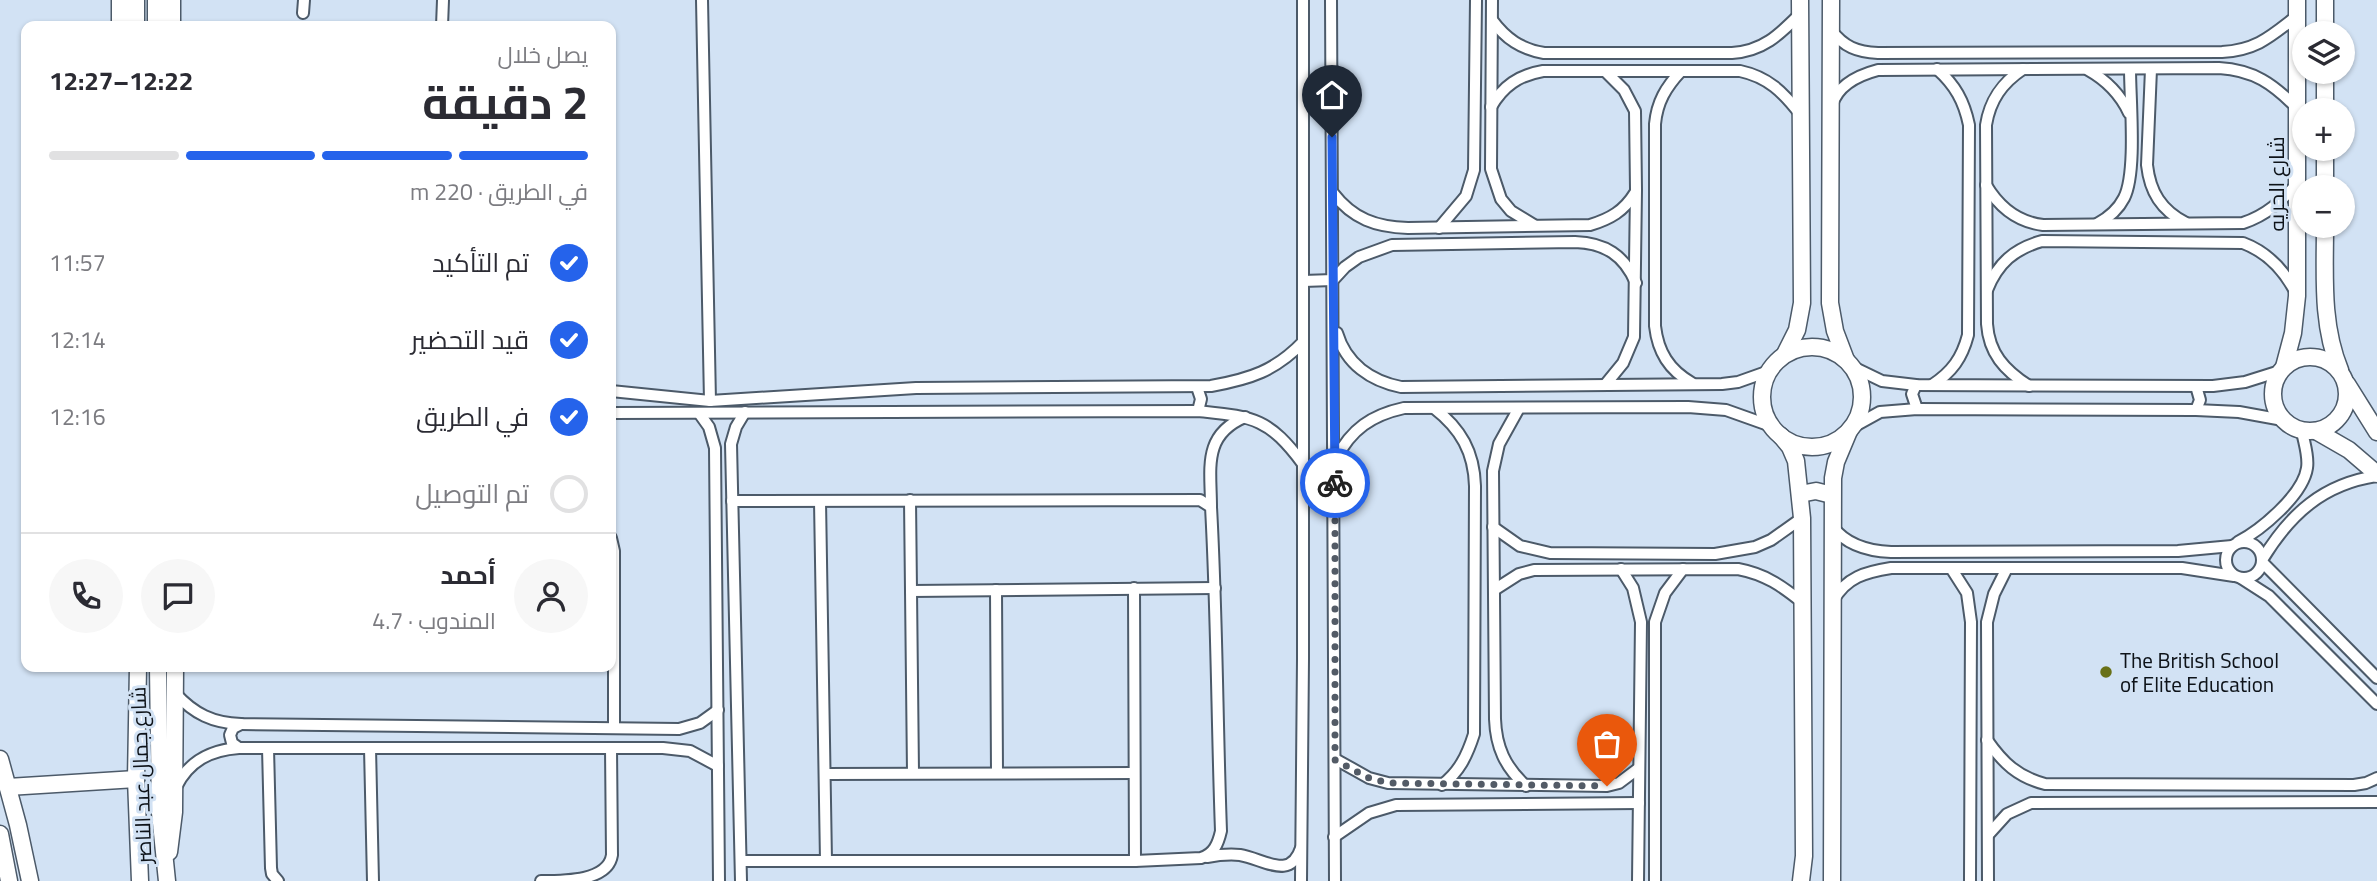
<!DOCTYPE html>
<html lang="ar">
<meta charset="utf-8">
<style>
:root{--surface:#fff;--page:#f7f7f7;--text:#2b2b33;--muted:#7c7c81;--line:#e1e1e2;--accent:#2563eb}
body{margin:0;font-family:Georgia,Cairo,serif;background:var(--page);color:var(--text);direction:rtl;height:100vh;display:flex;flex-direction:column;font-size:26px;white-space:nowrap}
*{box-sizing:border-box;margin:0}
p{font-size:23px;color:var(--muted)}
.icon{flex:none;width:38px;height:38px;fill:none;stroke:currentColor;stroke-width:2;stroke-linecap:round;stroke-linejoin:round}
.map{position:relative;flex:1;overflow:hidden;direction:ltr}
.drawer{position:absolute;left:21px;top:21px;width:595px;height:651px;display:flex;flex-direction:column;background:var(--surface);border-radius:14px;box-shadow:0 2px 5px #0004;direction:rtl}
.drawer>*{flex:none}
.tools{position:absolute;left:2292px;top:21px;display:grid;gap:14px}
.tools a{display:grid;place-items:center;width:63px;height:63px;border-radius:50%;background:var(--surface);box-shadow:0 2px 5px #0004;font-size:35px}
.pin{position:absolute;display:grid;place-items:center;width:60px;height:60px;color:#fff;margin:-72px -30px;border-radius:50% 50% 50% 0;rotate:-45deg;box-shadow:0 0 7px #0007}
.pin .icon{rotate:45deg}
.courier{position:absolute;display:grid;place-items:center;width:70px;height:70px;margin:-35px;border:5px solid #2563eb;border-radius:50%;background:#fff;color:#222;box-shadow:0 2px 9px #0007}
.headline em{font-style:normal;font-weight:700}
.headline div{display:flex;flex-direction:column-reverse}
.headline{display:flex;align-items:center;justify-content:space-between;height:119px;padding:0 28px}
h1{font-size:46px;font-weight:700;line-height:52px}
.bar{display:grid;grid-template-columns:repeat(4,1fr);gap:10px 7px;align-content:center;height:84px;padding:0 28px}
.bar i{height:9px;border-radius:5px;background:var(--line)}
.bar .current{background:var(--accent)}
.bar p{grid-column:span 4}
.line{display:flex;align-items:center;gap:18px;padding:0 28px;border-top:2px solid var(--line)}
.line div{flex:1}
.round{display:grid;place-items:center;flex:none;width:74px;height:74px;border-radius:37px;background:var(--page)}
ol{padding:0 28px;list-style:none}
li{display:flex;align-items:center;gap:21px;height:77px}
li p{margin-inline-start:auto}
li .icon{padding:7px;border-radius:50%;background:var(--accent);color:#fff;stroke-width:4}
li:last-child{color:var(--muted)}
li i{width:38px;height:38px;border:4px solid var(--line);border-radius:50%}
.map>svg:first-child{display:block}
.lines{fill:none;stroke-linecap:round;stroke-linejoin:round}
.street-casing{stroke:#4c5a69;stroke-width:14}
.secondary-casing{stroke:#4c5a69;stroke-width:19}
.street{stroke:#fff;stroke-width:10}
.secondary{stroke:#fff;stroke-width:16}
.done{stroke:#535b66;stroke-width:7;stroke-dasharray:0 12.6}
.route{stroke:#2563eb;stroke-width:9}
.poi-dot{fill:#687017;stroke:#d2e2f4;stroke-width:2.5}
.labels{text-anchor:middle;dominant-baseline:central;stroke-width:6;stroke-linejoin:round;paint-order:stroke}
.street-label{font-size:21px;fill:#0e1319;stroke:#d2e2f4}
.poi-label{font-size:21px;fill:#0e1319;stroke:#d2e2f4;text-anchor:start}
</style>
<div class="map">
<svg width="2377" height="881" viewBox="0 0 2377 881">
<rect width="100%" height="100%" fill="#d2e2f4"/>
<g class="lines">
<defs>
<g id="street">
<path d="M702 0 710 401"/>
<path d="M1331 0 1335 881"/>
<path d="M1492 0 1491 169 1501 199 1511 211 1534 225"/>
<path d="M303 13 304 0"/>
<path d="M1492 20C1506 39 1521 49 1544 53H1732C1763 51 1779 35 1800 14"/>
<path d="M442 26 443 0"/>
<path d="M1831 30C1844 47 1857 52 1878 53L2222 52C2257 50 2271 36 2297 16"/>
<path d="M2023 69C2002 83 1990 100 1986 125L1987 324C1989 353 2004 370 2029 386"/>
<path d="M2151 69 2147 165C2150 192 2161 210 2186 223"/>
<path d="M2088 70C2106 80 2120 94 2129 113"/>
<path d="M1605 71 1624 90 1635 111 1636 190 1634 337 1623 363 1605 385"/>
<path d="M1681 71C1666 87 1657 102 1655 124V326C1658 352 1669 370 1692 383"/>
<path d="M1832 105C1838 85 1859 75 1878 70L2219 68C2254 70 2273 84 2297 108"/>
<path d="M1491 107C1503 86 1519 75 1543 71H1740C1768 77 1783 92 1800 114"/>
<path d="M1986 185C1999 207 2018 222 2043 225L2243 223C2267 215 2280 202 2297 184"/>
<path d="M1333 193C1353 219 1376 227 1408 228L1590 225C1610 219 1624 211 1635 193"/>
<path d="M2097 224C2108 218 2118 210 2124 198 2137 173 2130 100 2130 69"/>
<path d="M1439 228 1466 196 1474 170 1476 0"/>
<path d="M1303 281 1333 280 1345 267 1359 257 1392 245 1575 242C1605 243 1624 255 1636 283"/>
<path d="M1987 290C1998 263 2014 249 2042 241L2243 243C2267 252 2284 270 2296 293"/>
<path d="M1337 333C1346 364 1371 381 1401 387L1722 384 1738 382 1769 371"/>
<path d="M1853 367 1882 381 1916 385 2213 386 2245 382 2280 371"/>
<path d="M1916 385 1912 394 1917 409"/>
<path d="M1932 385C1952 372 1962 358 1968 335L1969 125C1964 101 1955 85 1937 69"/>
<path d="M1197 387 1201 399 1198 411"/>
<path d="M611 391 710 401 916 388 1211 386C1250 379 1275 371 1303 342"/>
<path d="M1434 408C1461 429 1474 452 1475 486L1474 734C1467 756 1459 772 1442 785"/>
<path d="M1519 408 1499 444 1493 471 1495 719C1496 747 1505 767 1526 786"/>
<path d="M2196 410 2200 400 2196 386"/>
<path d="M611 413 1198 411C1253 417 1268 417 1303 464"/>
<path d="M699 413 709 427 715 448 719 881"/>
<path d="M1851 428 1880 412 1917 409 2196 410 2239 412 2283 420"/>
<path d="M1336 459C1351 429 1372 415 1404 408L1688 407 1726 410 1771 426"/>
<path d="M910 500 913 773"/>
<path d="M732 501 1200 500 1211 507C1217 615 1217 723 1221 831 1218 844 1214 854 1201 858L1135 861H741"/>
<path d="M820 501 826 861"/>
<path d="M1211 507C1211 469 1202 435 1245 417"/>
<path d="M1493 527 1520 546 1550 553 1715 554 1755 547 1771 540 1802 518"/>
<path d="M1833 527C1847 546 1869 551 1891 552L2178 551 2232 546"/>
<path d="M611 538 614 551V728"/>
<circle cx="2244" cy="560" r="18"/>
<path d="M2238 542C2261 530 2303 495 2307 468 2309 456 2304 443 2302 431"/>
<path d="M2262 560C2290 514 2323 484 2377 476"/>
<path d="M2262 562 2377 678"/>
<path d="M1951 568 1967 593 1971 622 1970 881"/>
<path d="M1621 569 1633 588 1641 622 1638 881"/>
<path d="M2241 578 2269 596 2377 704"/>
<path d="M1134 588 1135 861"/>
<path d="M996 590 997 773"/>
<path d="M1494 590 1519 574 1534 570 1738 569C1765 574 1782 586 1803 603"/>
<path d="M911 591 1215 588"/>
<path d="M1833 601C1846 577 1866 572 1891 568H2182L2234 576"/>
<path d="M175 693C194 714 213 723 241 724L679 729 700 723 718 710"/>
<path d="M1987 740C2003 763 2018 777 2045 784L2354 785 2366 783 2377 778"/>
<path d="M239 748 232 743 230 735 233 728 241 724"/>
<path d="M268 748 271 868 272 874 278 881"/>
<path d="M370 748 373 881"/>
<path d="M1335 759 1369 778 1388 783 1607 786 1619 783 1639 768"/>
<path d="M825 774 1134 773"/>
<path d="M176 787C189 761 210 750 239 748H663L690 751 718 766"/>
<path d="M1988 835 2007 814 2031 803 2377 802"/>
<path d="M1334 837 1369 813 1396 805 1639 803"/>
<path d="M1207 857C1218 855 1229 854 1240 855 1264 859 1290 881 1301 848"/>
<path d="M541 881C566 881 608 881 612 855L611 748"/>
<path d="M741 881 731 444 736 427 745 412"/>
<path d="M1301 881 1303 659V0"/>
<path d="M1655 881V622L1665 593 1683 569"/>
<path d="M1988 881 1987 622 1994 594 2007 568"/>
</g>
<g id="secondary">
<path d="M136 0V26"/>
<path d="M172 0V26"/>
<path d="M1831 0 1830 303 1835 331 1846 360"/>
<path d="M2325 0V33"/>
<path d="M120 26V0"/>
<path d="M156 26V0"/>
<path d="M2325 72V110"/>
<path d="M2325 149V187"/>
<path d="M2325 226C2325 275 2321 324 2340 370"/>
<circle cx="1812" cy="397" r="50"/>
<path d="M1785 354 1797 330 1802 303 1800 0"/>
<circle cx="2310" cy="394" r="37"/>
<path d="M2284 367 2293 333 2297 296V0"/>
<path d="M2347 384 2377 432"/>
<path d="M2316 431 2349 450 2377 474"/>
<path d="M1781 436 1790 447 1796 461 1802 518 1804 856 1801 881"/>
<path d="M1800 494 1816 491 1832 495"/>
<path d="M138 667 136 779 140 881"/>
<path d="M158 667 160 813 167 881"/>
<path d="M0 759 18 825 30 881"/>
<path d="M8 787 136 779"/>
<path d="M0 834 9 881"/>
<path d="M169 852 174 812 175 667"/>
<path d="M1832 881 1833 478 1836 462 1849 431"/>
</g>
</defs>
<use href="#street" class="street-casing"/>
<use href="#secondary" class="secondary-casing"/>
<use href="#street" class="street"/>
<use href="#secondary" class="secondary"/>
</g>
<g class="lines">
<path class="done" d="M1335 483V760L1369 778 1388 783 1607 786"/>
<path class="route" d="M1332 137 1335 483"/>
</g>
<circle class="poi-dot" cx="2106" cy="672" r="7"/>
<g class="labels">
<g class="street-label">
<text transform="translate(2276 184) rotate(-90)">شارع الحريه</text>
<text transform="translate(141 775) rotate(-92)">شارع جمال عبد الناصر</text>
</g>
<g class="poi-label">
<text x="2120" y="660">The British School<tspan x="2120" dy="24">of Elite Education</tspan></text>
</g>
</g>
</svg>
<div class="tools">
<a><svg class="icon" aria-label="layers" viewBox="0 0 24 24"><path d="M12 4l9 5-9 5-9-5zM3 14l9 5 9-5"/></svg></a>
<a>+</a>
<a>−</a>
</div>
<div class="pin" style="left:1607px;top:786px;background:#ea580c"><svg class="icon" aria-label="bag" viewBox="0 0 24 24"><path d="M5 8h14l-1 12H6zM9 8a3 3 0 0 1 6 0"/></svg></div>
<div class="pin" style="left:1332px;top:137px;background:#1f2937"><svg class="icon" aria-label="home" viewBox="0 0 24 24"><path d="M3 11l9-7 9 7M6 9v11h12V9"/></svg></div>
<div class="courier" style="left:1335px;top:483px"><svg class="icon" aria-label="bike" viewBox="0 0 24 24"><circle cx="6" cy="16" r="4"/><circle cx="18" cy="16" r="4"/><path d="M6 16l4-8h5l3 8M10 8l3 8H6M13 5h3"/></svg></div>
<section class="drawer">
<div class="headline"><div><h1>2 دقيقة</h1><p>يصل خلال</p></div><em>12:22–12:27</em></div>
<div class="bar"><i class="current"></i><i class="current"></i><i class="current"></i><i></i><p>في الطريق · 220 m</p></div>
<ol>
<li><svg class="icon" aria-label="check" viewBox="0 0 24 24"><path d="M5 12l5 5 9-10"/></svg>تم التأكيد<p>11:57</p></li>
<li><svg class="icon" aria-label="check" viewBox="0 0 24 24"><path d="M5 12l5 5 9-10"/></svg>قيد التحضير<p>12:14</p></li>
<li><svg class="icon" aria-label="check" viewBox="0 0 24 24"><path d="M5 12l5 5 9-10"/></svg>في الطريق<p>12:16</p></li>
<li><i></i>تم التوصيل</li>
</ol>
<div class="line" style="height:126px"><a class="round"><svg class="icon" aria-label="person" viewBox="0 0 24 24"><circle cx="12" cy="8" r="4"/><path d="M4 21q1-7 8-7t8 7"/></svg></a><div><b>أحمد</b><p>المندوب · 4.7</p></div><a class="round"><svg class="icon" aria-label="chat" viewBox="0 0 24 24"><path d="M4 5h16v11H9l-5 4z"/></svg></a><a class="round"><svg class="icon" aria-label="phone" viewBox="0 0 24 24"><path d="M5 4h4l2 5-3 2q2 4 5 5l2-3 5 2v4C11 20 4 13 5 4z"/></svg></a></div>
</section>
</div>
